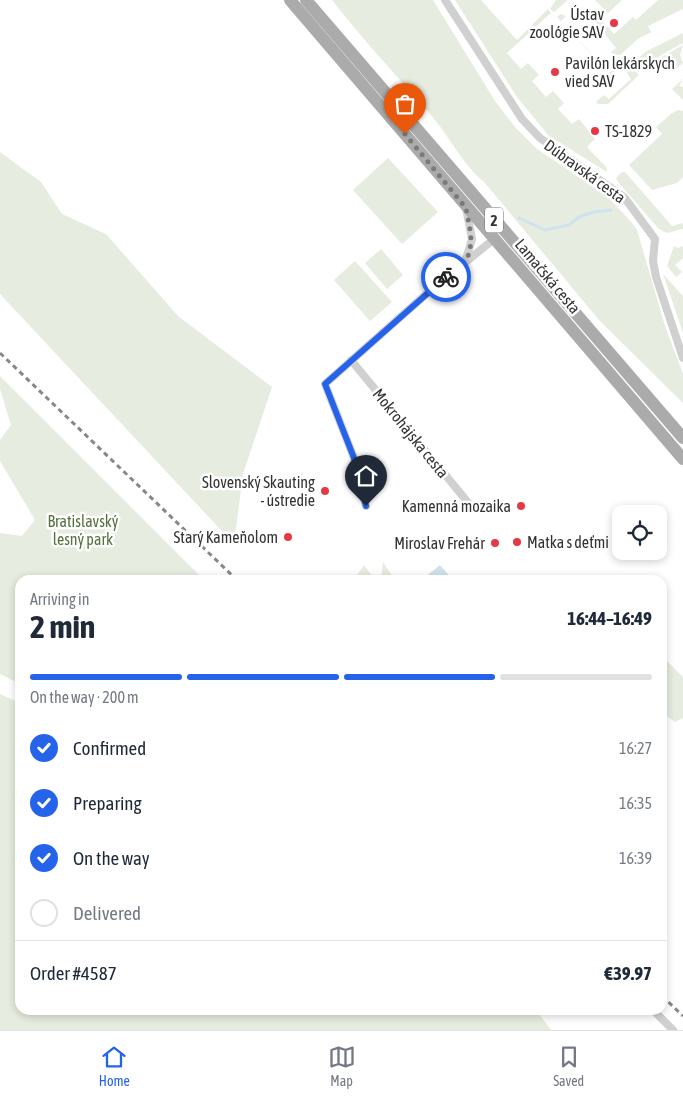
<!DOCTYPE html>
<meta charset="utf-8">
<style>
:root{--surface:#fff;--page:#f6f6f7;--text:#1f2937;--muted:#747a83;--line:#e0e1e3;--accent:#2563eb}
body{margin:0;font-family:"Asap Condensed",sans-serif;background:var(--page);color:var(--text);height:100vh;display:flex;flex-direction:column;font-size:19px;white-space:nowrap}
*{box-sizing:border-box;margin:0}
p{font-size:16px;color:var(--muted)}
.icon{flex:none;width:28px;height:28px;fill:none;stroke:currentColor;stroke-width:2;stroke-linecap:round;stroke-linejoin:round}
.map{position:relative;flex:1;overflow:hidden}
.side{position:absolute;left:15px;top:575px;width:652px;height:440px;display:flex;flex-direction:column;background:var(--surface);border-radius:15px;box-shadow:0 2px 8px #0003}
.side>*{flex:none}
.controls{position:absolute;left:612px;top:505px;display:grid;gap:10px}
.controls a{display:grid;place-items:center;width:55px;height:55px;border-radius:10px;background:var(--surface);box-shadow:0 2px 8px #0003;font-size:25px}
.pin{position:absolute;display:grid;place-items:center;width:42px;height:42px;color:#fff;margin:-51px -21px;border-radius:50% 50% 50% 0;rotate:-45deg;box-shadow:0 0 5px #0007}
.pin .icon{rotate:45deg}
.courier{position:absolute;display:grid;place-items:center;width:50px;height:50px;margin:-25px;border:4px solid #2563eb;border-radius:50%;background:#fff;color:#222;box-shadow:0 1px 6px #0007}
.headline em{font-style:normal;font-weight:700}
.headline div{display:flex;flex-direction:column-reverse}
.headline{display:flex;align-items:center;justify-content:space-between;height:85px;padding:0 15px}
h1{font-size:32px;font-weight:700;line-height:38px}
.bar{display:grid;grid-template-columns:repeat(4,1fr);gap:8px 5px;align-content:center;height:60px;padding:0 15px}
.bar i{height:6px;border-radius:4px;background:var(--line)}
.bar .current{background:var(--accent)}
.bar p{grid-column:span 4}
.line{display:flex;align-items:center;gap:12px;padding:0 15px;border-top:1px solid var(--line)}
.line div{flex:1}
ol{padding:0 15px;list-style:none}
li{display:flex;align-items:center;gap:15px;height:55px}
li p{margin-inline-start:auto}
li .icon{padding:5px;border-radius:50%;background:var(--accent);color:#fff;stroke-width:4}
li:last-child{color:var(--muted)}
li i{width:28px;height:28px;border:2px solid var(--line);border-radius:50%}
.menu{display:flex;justify-content:space-around;align-items:center;height:70px;border-top:1px solid var(--line);background:var(--surface);font-size:14px;color:var(--muted)}
.menu a{display:grid;justify-items:center;gap:2px}
.menu .current{color:var(--accent)}
.map>svg:first-child{display:block}
.green{fill:#e6ecdf}
.water{fill:#cfe2ee}
.lines{fill:none;stroke-linecap:round;stroke-linejoin:round}
.stream{stroke:#cfe2ee;stroke-width:3}
.minor{stroke:#d0d0d0;stroke-width:8}
.primary{stroke:#ababab;stroke-width:12}
.rail{stroke:#888;stroke-width:3;stroke-dasharray:5 4;stroke-linecap:butt}
.done{stroke:#7a7a7a;stroke-width:5;stroke-dasharray:0 9}
.route{stroke:#2563eb;stroke-width:6}
.poi-dot{fill:#e63946;stroke:#fff;stroke-width:2}
.labels{text-anchor:middle;dominant-baseline:central;stroke-width:5;stroke-linejoin:round;paint-order:stroke}
.shield{fill:#fff;stroke:#707070;stroke-width:1}
.shield-label{font-size:15px;font-weight:bold;fill:#333}
.poi-label{font-size:16px;fill:#333;stroke:#fff;text-anchor:end}
.street-label{font-size:16px;fill:#333;stroke:#fff}
.park-label{font-size:16px;fill:#56703f;stroke:#fff}
</style>
<div class="map">
<svg width="683" height="1030" viewBox="0 0 683 1030">
<rect width="100%" height="100%" fill="#fff"/>
<g class="green">
<path d="M332 0H433L495 101 515 127 537 149 608 197 633 224 637 230 665 326 683 374V403L599 320 485 183C462 164 450 137 430 114 397 76 363 40 332 0Z"/>
<path d="M455 0H481L517 40 548 9 551 13 507 53 521 69 528 63 539 75 532 81 546 97 553 91 564 103 558 109 572 124 579 119 595 139 587 147 606 167 607 172 549 136 517 97Z"/>
<path d="M556 0H568L554 12 550 9Z"/>
<path d="M595 0H622L608 13Z"/>
<path d="M658 0H683V9L648 26 651 32 638 39 620 55H613L611 52 616 48 590 16 595 13 614 34 633 17 636 20Z"/>
<path d="M561 14 566 16 561 21 609 73 615 69 612 77 557 17Z"/>
<path d="M683 33V43L661 55 645 70 640 64 636 68 632 64 645 52Z"/>
<path d="M683 45 680 55 683 63 675 70 662 57Z"/>
<path d="M626 61 639 75 608 104H598L596 102 604 95 609 99 631 79 623 67Z"/>
<path d="M683 79 679 86 683 87V100L672 89Z"/>
<path d="M678 110 683 111V177L677 183 652 190 629 165 662 134 656 127 672 113Z"/>
<path d="M0 152 41 182 62 214 106 234 178 316 272 387 243 474 234 544 0 294Z"/>
<path d="M388 158 438 212 402 244 353 190Z"/>
<path d="M622 172H625L672 226 683 223V229L667 233 659 229 619 183 616 178Z"/>
<path d="M674 246 678 248 683 246V258L675 265 682 272 676 277 667 266Z"/>
<path d="M381 249 403 275 387 289 365 263Z"/>
<path d="M355 261 392 302 370 321 334 280Z"/>
<path d="M663 274 683 296V333Z"/>
<path d="M0 376 204 580H20V684L0 674V533L22 536 35 520 0 461V440L11 425 0 389Z"/>
<path d="M383 562 395 580H381Z"/>
<path d="M364 565 375 580H354Z"/>
<path d="M668 662 683 677V718L675 722 663 713V667Z"/>
<path d="M0 694 20 703V1010H536L551 1030H0Z"/>
</g>
<path class="water" d="M440 565 453 580H425L424 578Z"/>
<g class="lines">
<path class="stream" d="M519 218 545 230 569 225 579 217 593 212 611 210"/>
<g class="minor">
<path d="M445 0 522 119 540 138 624 197 655 239 653 261 656 277 683 358"/>
<path d="M466 208 472 239 466 259"/>
<path d="M351 360 470 505"/>
<path d="M366 506 354 458 325 384 424 296 494 239"/>
<path d="M653 1010 673 1030"/>
</g>
<g class="primary">
<path d="M290 0 683 459"/>
<path d="M306 0 683 438"/>
</g>
<g class="rail">
<path d="M0 353 237 580"/>
<path d="M662 996 683 1016"/>
</g>
</g>
<g class="lines">
<path class="done" d="M405 134 466 208 471 235 470 252 465 261 446 277"/>
<path class="route" d="M366 506 354 458 325 384 446 277"/>
</g>
<g class="poi-dot">
<circle cx="614" cy="23" r="5"/>
<circle cx="555" cy="72" r="5"/>
<circle cx="595" cy="131" r="5"/>
<circle cx="325" cy="491" r="5"/>
<circle cx="521" cy="506" r="5"/>
<circle cx="288" cy="537" r="5"/>
<circle cx="517" cy="542" r="5"/>
<circle cx="495" cy="543" r="5"/>
</g>
<g class="labels">
<rect class="shield" x="485" y="207.5" width="18" height="25" rx="4"/>
<g class="shield-label">
<text x="494" y="220">2</text>
</g>
<g class="poi-label">
<text x="604" y="14">Ústav<tspan x="604" dy="18">zoológie SAV</tspan></text>
<text x="565" y="63" text-anchor="start">Pavilón lekárskych<tspan x="565" dy="18">vied SAV</tspan></text>
<text x="605" y="131" text-anchor="start">TS-1829</text>
<text x="315" y="482">Slovenský Skauting<tspan x="315" dy="18">- ústredie</tspan></text>
<text x="511" y="506">Kamenná mozaika</text>
<text x="278" y="537">Starý Kameňolom</text>
<text x="527" y="542" text-anchor="start">Matka s deťmi</text>
<text x="485" y="543">Miroslav Frehár</text>
</g>
<g class="street-label">
<text transform="translate(585 171) rotate(36)">Dúbravská cesta</text>
<text transform="translate(548 276) rotate(50)">Lamačská cesta</text>
<text transform="translate(411 433) rotate(51)">Mokrohájska cesta</text>
</g>
<g class="park-label">
<text x="83" y="521">Bratislavský<tspan x="83" dy="18">lesný park</tspan></text>
</g>
</g>
</svg>
<div class="controls">
<a><svg class="icon" aria-label="locate" viewBox="0 0 24 24"><circle cx="12" cy="12" r="6"/><path d="M12 2v4M12 18v4M2 12h4M18 12h4"/></svg></a>
</div>
<div class="pin" style="left:405px;top:134px;background:#ea580c"><svg class="icon" aria-label="bag" viewBox="0 0 24 24"><path d="M5 8h14l-1 12H6zM9 8a3 3 0 0 1 6 0"/></svg></div>
<div class="pin" style="left:366px;top:506px;background:#1f2937"><svg class="icon" aria-label="home" viewBox="0 0 24 24"><path d="M3 11l9-7 9 7M6 9v11h12V9"/></svg></div>
<div class="courier" style="left:446px;top:277px"><svg class="icon" aria-label="bike" viewBox="0 0 24 24"><circle cx="6" cy="16" r="4"/><circle cx="18" cy="16" r="4"/><path d="M6 16l4-8h5l3 8M10 8l3 8H6M13 5h3"/></svg></div>
<section class="side">
<div class="headline"><div><h1>2 min</h1><p>Arriving in</p></div><em>16:44–16:49</em></div>
<div class="bar"><i class="current"></i><i class="current"></i><i class="current"></i><i></i><p>On the way · 200 m</p></div>
<ol>
<li><svg class="icon" aria-label="check" viewBox="0 0 24 24"><path d="M5 12l5 5 9-10"/></svg>Confirmed<p>16:27</p></li>
<li><svg class="icon" aria-label="check" viewBox="0 0 24 24"><path d="M5 12l5 5 9-10"/></svg>Preparing<p>16:35</p></li>
<li><svg class="icon" aria-label="check" viewBox="0 0 24 24"><path d="M5 12l5 5 9-10"/></svg>On the way<p>16:39</p></li>
<li><i></i>Delivered</li>
</ol>
<div class="line" style="height:65px"><div>Order #4587</div><b>€39.97</b></div>
</section>
</div>
<nav class="menu">
<a class="current"><svg class="icon" aria-label="home" viewBox="0 0 24 24"><path d="M3 11l9-7 9 7M6 9v11h12V9"/></svg>Home</a>
<a><svg class="icon" aria-label="map" viewBox="0 0 24 24"><path d="M3 6l6-2 6 2 6-2v14l-6 2-6-2-6 2zM9 4v14M15 6v14"/></svg>Map</a>
<a><svg class="icon" aria-label="saved" viewBox="0 0 24 24"><path d="M7 4h10v16l-5-4-5 4z"/></svg>Saved</a>
</nav>
